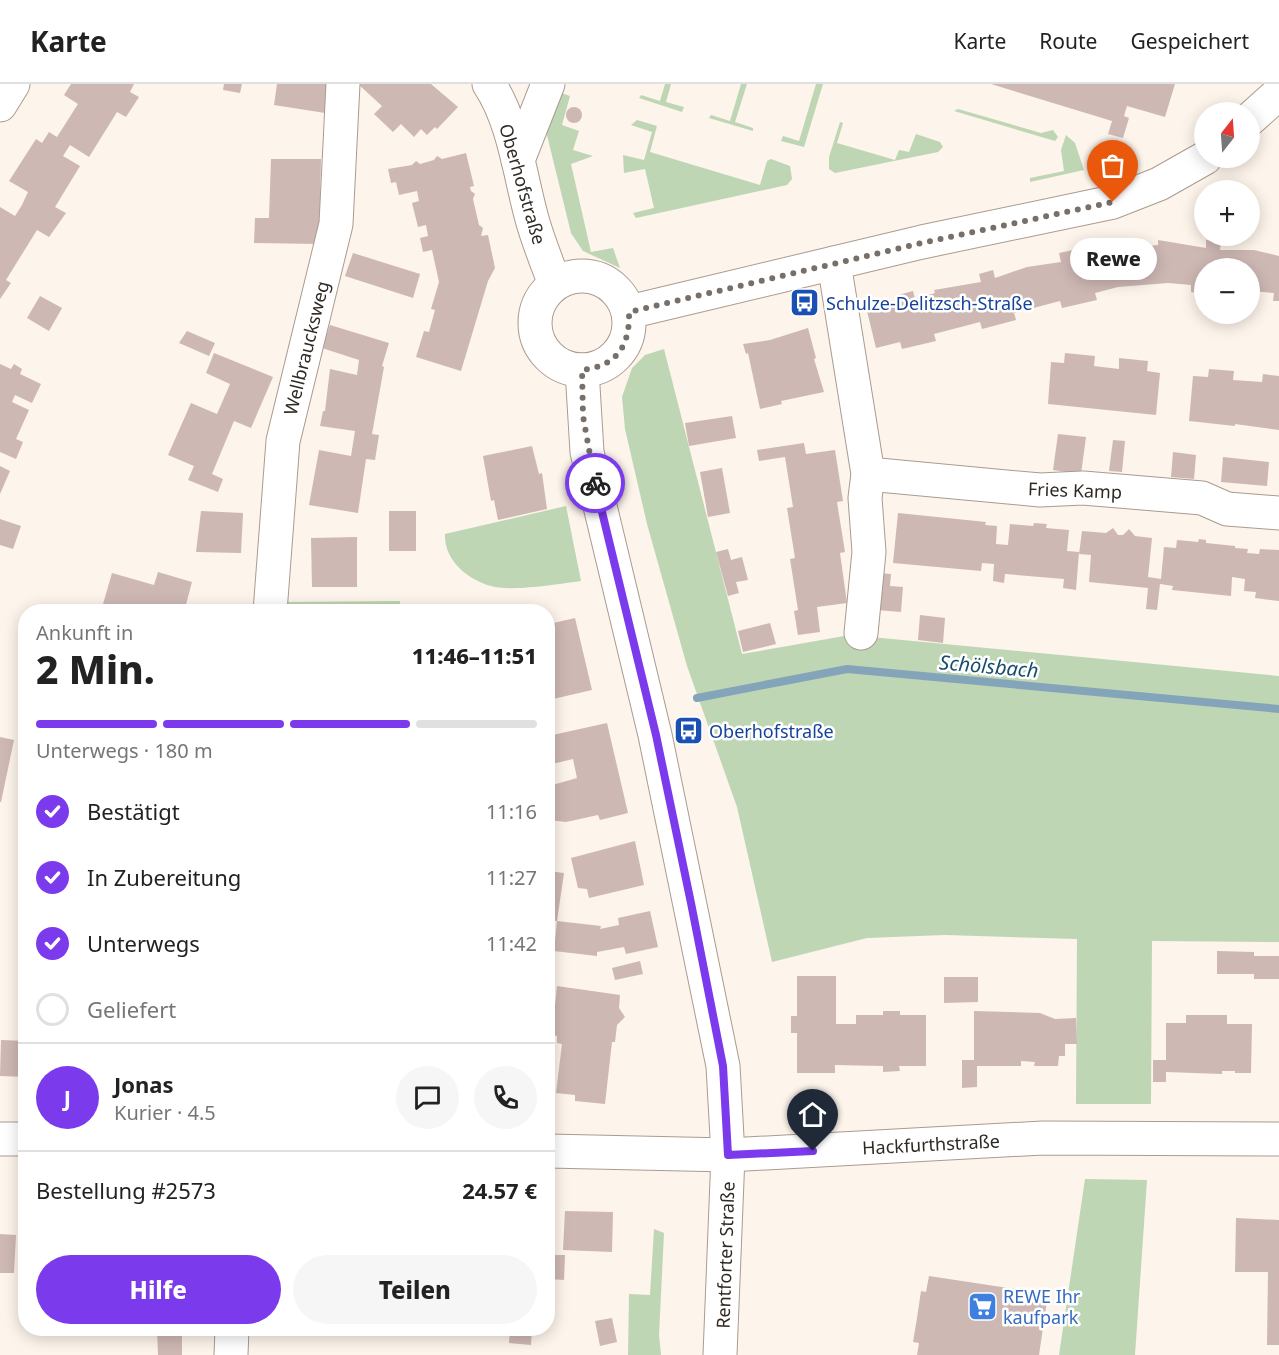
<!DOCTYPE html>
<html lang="de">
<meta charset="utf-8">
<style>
:root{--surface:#fff;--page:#f6f6f6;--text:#222;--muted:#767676;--line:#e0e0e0;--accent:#7c3aed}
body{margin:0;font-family:"Noto Sans",sans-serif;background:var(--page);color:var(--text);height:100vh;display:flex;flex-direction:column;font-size:22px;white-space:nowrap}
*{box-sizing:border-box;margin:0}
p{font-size:20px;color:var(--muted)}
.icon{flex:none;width:33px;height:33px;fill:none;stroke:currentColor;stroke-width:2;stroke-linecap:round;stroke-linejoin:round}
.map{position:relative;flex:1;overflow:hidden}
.drawer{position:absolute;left:18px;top:520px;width:537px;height:732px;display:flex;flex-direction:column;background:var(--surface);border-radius:24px;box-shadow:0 3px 15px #0003}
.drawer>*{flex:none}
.needle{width:39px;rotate:17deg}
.tools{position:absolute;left:1194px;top:18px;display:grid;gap:12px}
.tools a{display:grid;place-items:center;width:66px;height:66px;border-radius:50%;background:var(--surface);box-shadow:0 3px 15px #0003;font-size:30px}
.pin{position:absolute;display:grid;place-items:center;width:51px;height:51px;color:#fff;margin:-62px -26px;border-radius:50% 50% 50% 0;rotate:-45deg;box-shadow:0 0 6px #0007}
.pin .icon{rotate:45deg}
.courier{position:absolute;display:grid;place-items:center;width:60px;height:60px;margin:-30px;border:4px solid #7c3aed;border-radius:50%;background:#fff;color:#222;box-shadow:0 2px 8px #0007}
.bubble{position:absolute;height:42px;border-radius:21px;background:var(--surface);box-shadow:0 3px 15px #0003;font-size:20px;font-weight:800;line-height:42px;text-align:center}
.headline em{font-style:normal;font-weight:800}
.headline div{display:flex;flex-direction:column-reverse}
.headline{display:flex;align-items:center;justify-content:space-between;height:102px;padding:0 18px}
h1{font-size:39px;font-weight:800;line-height:45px}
.bar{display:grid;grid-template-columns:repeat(4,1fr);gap:9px 6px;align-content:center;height:72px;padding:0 18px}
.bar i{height:8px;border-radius:4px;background:var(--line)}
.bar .current{background:var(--accent)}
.bar p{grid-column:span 4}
.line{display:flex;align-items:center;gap:15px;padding:0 18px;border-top:2px solid var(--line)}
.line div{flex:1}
.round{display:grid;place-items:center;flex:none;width:63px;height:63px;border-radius:32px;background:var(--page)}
ol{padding:0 18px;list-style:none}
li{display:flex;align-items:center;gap:18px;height:66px}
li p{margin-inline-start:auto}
li .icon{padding:6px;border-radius:50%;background:var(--accent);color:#fff;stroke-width:4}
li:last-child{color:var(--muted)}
li i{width:33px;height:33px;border:3px solid var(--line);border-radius:50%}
.action{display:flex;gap:12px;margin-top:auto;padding:12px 18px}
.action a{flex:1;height:69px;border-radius:36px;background:var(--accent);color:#fff;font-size:24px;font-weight:800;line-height:69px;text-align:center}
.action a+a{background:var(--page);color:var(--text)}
header{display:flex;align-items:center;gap:36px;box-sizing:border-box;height:84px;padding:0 30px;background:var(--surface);border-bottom:2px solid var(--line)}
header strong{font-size:28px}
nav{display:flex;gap:33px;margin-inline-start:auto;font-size:21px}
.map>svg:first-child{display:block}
.green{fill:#bed6b4}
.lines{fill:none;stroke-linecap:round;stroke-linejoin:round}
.stream{stroke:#84a4ba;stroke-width:8}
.building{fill:#ceb8b4}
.minor-casing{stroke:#aa9b8e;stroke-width:35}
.major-casing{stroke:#aa9b8e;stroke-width:35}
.minor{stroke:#fff;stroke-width:33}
.major{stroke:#fff;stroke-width:33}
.done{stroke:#77706a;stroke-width:6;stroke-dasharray:0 10.8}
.route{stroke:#7c3aed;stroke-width:8}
.labels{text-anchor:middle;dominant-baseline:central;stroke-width:5;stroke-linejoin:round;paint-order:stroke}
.street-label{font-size:18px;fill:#2f2924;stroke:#fff}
.transit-label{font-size:18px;fill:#164399;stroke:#fff;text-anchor:start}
.shop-label{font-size:18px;fill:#366cbe;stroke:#fff;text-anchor:start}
.water-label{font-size:20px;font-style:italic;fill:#164d6e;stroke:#fff}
</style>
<header>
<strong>Karte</strong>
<nav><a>Karte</a><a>Route</a><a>Gespeichert</a></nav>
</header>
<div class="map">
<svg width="1279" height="1271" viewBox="0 0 1279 1271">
<rect width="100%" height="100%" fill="#fdf4eb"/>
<g class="green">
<path d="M665 0H671L666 18 684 23 682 28 639 14 641 11 660 17Z"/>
<path d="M741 0H747L735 38 753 44V47L709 34 711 31 730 37Z"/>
<path d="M816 0H823L804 63 781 57 783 52 799 57Z"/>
<path d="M558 8 570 12 562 41 579 47 573 66 593 72 571 80 591 168 613 164 620 184 583 167 571 149 544 39Z"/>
<path d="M958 25 1041 49 1053 46 1058 53 1055 57 954 27Z"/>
<path d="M637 36 657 42 650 68 760 101 767 77 771 75 790 82 792 95 787 101 636 134 633 129 654 124 645 85 624 89 623 71 644 76 652 48 631 41Z"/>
<path d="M840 38 843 39 837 59 895 76 899 66 909 68 916 50 940 58 943 63 938 68 835 89 829 85V73Z"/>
<path d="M1066 51 1075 59 1084 86 1030 98V94L1064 87 1061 66Z"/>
<path d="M664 265 742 570 850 551 1279 592V858L1152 857 1151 1020H1076L1077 855 945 851 867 854 772 878 737 723 687 582 647 440 625 345 622 313 632 284 645 271Z"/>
<path d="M566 422 581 497C558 500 512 508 491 502 467 495 444 476 445 450Z"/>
<path d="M400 517V528H286L287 518Z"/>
<path d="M1085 1095 1147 1096 1135 1271H1059Z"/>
<path d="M654 1145 664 1149 659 1251 661 1271H628L629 1210 650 1211Z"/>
</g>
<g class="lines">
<path class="stream" d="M697 614 847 585 1279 625"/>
</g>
<g class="building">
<path d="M71 0H134L130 8 139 13 126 33 117 28 89 73 70 61 63 72 80 82 55 123 66 129 49 153 37 146 6 196 11 199 0 215V123L15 132 22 121 28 108 9 97 36 55 42 59 49 48 57 53 78 20 64 11Z"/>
<path d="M224 0H242L240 9 223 6Z"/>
<path d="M277 0H329L325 29 274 21Z"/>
<path d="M358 0H431L458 23 437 45 435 43 427 51 421 45 414 53 401 40 393 48 374 30 382 22Z"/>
<path d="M991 0H1175L1165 33 1127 22 1124 32 1129 34 1123 54 1108 50 1112 37Z"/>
<circle cx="574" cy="31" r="8"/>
<path d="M466 69 474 102 470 103 471 107 475 110 473 115 479 141 483 144 481 152 488 151 495 184 488 197 461 287 416 273 424 247 429 248 435 226 431 225 439 198 432 166 423 168 420 154 428 152 426 141 418 143 412 119 419 117 417 107 399 111 396 98 391 99 388 85 412 81 416 77 420 80 434 76 437 72 442 75Z"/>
<path d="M271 75H321L319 160 254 159 255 134H269Z"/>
<path d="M1158 156 1206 164V156L1221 157 1220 166H1254L1279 172V217H1273L1274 209 1250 207V184H1204V210L1191 208V201L1168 199 1118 203 1095 209 1097 216 1062 224 1060 217 1014 229 1016 236 982 245 980 238 934 250 936 257 902 265 900 258 876 264 867 227 900 218 898 211 913 207 915 215 935 209 934 206 981 198 979 190 993 186 995 194 1027 183 1061 178 1059 169 1073 166 1075 174 1121 159 1122 165 1158 161Z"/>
<path d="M353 169 420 190 413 214 345 192Z"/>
<path d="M40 212 62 224 49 247 27 234Z"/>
<path d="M330 241 389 259 382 282 384 283 372 350 379 351 375 376 366 375 358 429 309 421 319 366 351 372 355 347 320 342 323 327H325L330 285 357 291 359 276 322 264Z"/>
<path d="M808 244 816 274 814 275 824 308 781 317 782 320 760 325 748 269 746 270 743 260 770 256Z"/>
<path d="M187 247 215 259 209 272 179 259Z"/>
<path d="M214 269 273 293 251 344 234 337 212 390 223 395 218 408 188 396 194 382 168 371 191 319 217 330 230 300 206 289Z"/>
<path d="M1065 269 1095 272 1094 282 1119 285V274L1148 277 1147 287 1160 289 1156 331 1048 320 1051 278 1064 279Z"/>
<path d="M0 280 11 285 14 280 22 285 20 290 41 300 32 319 15 311 12 318 29 326 16 355 23 358 16 375 0 368Z"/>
<path d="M1209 285 1234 287 1233 296 1262 298 1263 290 1279 292V346L1235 340V342L1189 337 1193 292 1208 293Z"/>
<path d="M732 332 736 354 689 362 685 339Z"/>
<path d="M1058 350 1086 353 1081 390 1053 386Z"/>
<path d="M1113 356 1125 357 1122 388 1109 387Z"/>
<path d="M804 359 806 370 835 366 843 417 837 418 845 468 840 469 847 519 817 523 820 548 798 551 794 527 798 526 790 475 795 474 787 424 793 423 785 373 759 377 757 366Z"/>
<path d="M532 362 539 390 542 389 547 425 498 436 494 416 491 417 483 372Z"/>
<path d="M1173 368 1196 371 1194 395 1171 393Z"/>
<path d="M1223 373 1269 378 1267 402 1221 398Z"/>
<path d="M0 382 10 387 0 410Z"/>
<path d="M722 384 730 429 708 433 700 388Z"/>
<path d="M201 427 243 429 241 469 196 468Z"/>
<rect x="389" y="427" width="27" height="40"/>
<path d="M898 429 986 438 985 441 997 442 996 460 1008 461 1010 440 1033 442 1034 439 1047 440 1046 444 1069 446 1067 467 1079 468 1076 506 1063 504 1064 495 1005 490 1004 499 993 497 994 480 982 479 981 487 893 479Z"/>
<path d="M0 435 21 442 13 465 0 461Z"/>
<path d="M1113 444 1118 451H1123L1129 445 1135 452 1152 454 1148 493 1161 495 1164 463 1176 464 1177 456 1198 458 1199 455 1206 456V459L1235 462V464L1248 465 1247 469 1259 470 1260 465 1279 466V517L1255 514 1256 508 1244 507 1245 495 1232 493 1231 512 1172 506 1173 502 1160 500 1157 526 1146 525 1148 504 1089 498 1091 471 1079 470 1082 447 1106 449Z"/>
<path d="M357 453V503H312L311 454Z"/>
<path d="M728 465 731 476 742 473 748 496 736 498 739 509 728 512 716 468Z"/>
<path d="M158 488 192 498 184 528 101 527 112 489 154 501Z"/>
<path d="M879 489 891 490 890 502 903 503 901 528 876 526Z"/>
<path d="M920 531 945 534 943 559 918 556Z"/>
<path d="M575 534 592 606 553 615 551 603 548 604V545H550L549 540Z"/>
<path d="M770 539 776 560 743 568 738 547Z"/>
<path d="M607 639 628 729 600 736 598 731 566 738 548 736 550 699 556 700 577 694 573 675 548 681V652Z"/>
<path d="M0 653 14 656 1 718H0Z"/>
<path d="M635 757 644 801 589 814 587 805 578 804 571 774Z"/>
<path d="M548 787 564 789 557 837 548 836Z"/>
<path d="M650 827 658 863 626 870 624 863 597 868V872L554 867 557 837 601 842 600 845 619 841 618 834Z"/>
<path d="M1217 867 1254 868V872H1279V895H1254V890H1217Z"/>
<path d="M640 877 643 890 615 896 612 884Z"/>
<path d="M797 892H836V940H856V931H883V927H900V931H926V982H899L900 987 883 988V982L835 981V989H797V949H791V932H797Z"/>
<path d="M944 893H978V918L944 919Z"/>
<path d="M557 902 620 911 619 924 625 933 617 941 615 958H612L605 1020 575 1017V1011L556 1009 562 960 557 959V952L552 951Z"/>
<path d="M974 927 1040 929 1055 935 1076 934 1077 960H1065V972H1059L1058 982H1034L1035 978 1021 977V982H977V1003L962 1004V976H974Z"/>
<path d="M1186 931H1227V940H1252L1251 989H1235V987H1222V990L1166 988V998H1153V976H1166V939H1186Z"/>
<path d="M1 956 26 957V993L0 992Z"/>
<path d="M23 1102H26V1186H22L23 1165H19Z"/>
<path d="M565 1127 613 1128 612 1168 563 1166Z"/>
<path d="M1236 1134 1279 1136V1261H1267L1268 1188H1235Z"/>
<path d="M0 1150 16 1151 14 1189H0Z"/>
<path d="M548 1171H565L564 1196 548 1195Z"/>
<path d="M929 1192 1048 1210 1039 1271H917L919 1259 913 1258 917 1234 921 1207 926 1208Z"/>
<path d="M612 1234 617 1258 600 1262 595 1237Z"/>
<path d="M157 1245H182V1271H158Z"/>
<path d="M510 1245H532L531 1261 509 1259Z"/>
</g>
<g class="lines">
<defs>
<g id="minor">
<path d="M0 21 13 0"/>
<path d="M1250 35 1279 9"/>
<path d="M518 76 548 0"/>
<path d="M834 179 868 390 865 414 869 468 861 549"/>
<path d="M629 228 922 158 1113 118 1159 100 1205 74"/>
<path d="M868 390 1040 406 1083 404 1202 414 1227 425 1279 429"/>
<path d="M270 528 283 357 336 140 343 0"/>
<path d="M0 1055H26"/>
<path d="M548 1067 728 1071 1043 1054 1279 1055"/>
<path d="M231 1271 232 1245"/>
</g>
<g id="major">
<path d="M489 0C514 37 520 92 532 135 538 157 547 179 555 200"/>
<circle cx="582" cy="239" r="47"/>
<path d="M582 286 587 368 655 651 723 982 728 1071 720 1271"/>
</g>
</defs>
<use href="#minor" class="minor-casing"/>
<use href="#major" class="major-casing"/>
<use href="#minor" class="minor"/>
<use href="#major" class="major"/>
</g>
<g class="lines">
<path class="done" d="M595 399 583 332 582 286C617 282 630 262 629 228L922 159 1113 118"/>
<path class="route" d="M595 399 656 651 691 819 723 982 728 1071 813 1067"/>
</g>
<defs>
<symbol id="bus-square" viewBox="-11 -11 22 22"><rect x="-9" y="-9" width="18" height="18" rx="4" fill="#1a4fb4" stroke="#fff"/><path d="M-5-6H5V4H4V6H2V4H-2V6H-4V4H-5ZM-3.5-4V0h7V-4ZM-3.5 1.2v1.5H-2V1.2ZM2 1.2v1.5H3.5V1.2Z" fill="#fff"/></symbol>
<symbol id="supermarket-square" viewBox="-11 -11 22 22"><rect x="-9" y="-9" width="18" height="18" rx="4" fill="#3f7fe0" stroke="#fff"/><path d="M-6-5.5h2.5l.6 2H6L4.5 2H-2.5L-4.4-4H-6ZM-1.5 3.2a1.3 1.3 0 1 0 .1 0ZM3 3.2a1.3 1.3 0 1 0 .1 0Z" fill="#fff"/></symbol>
</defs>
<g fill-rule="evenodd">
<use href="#bus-square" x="788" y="202" width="33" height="33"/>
<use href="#bus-square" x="672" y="630" width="33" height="33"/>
<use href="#supermarket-square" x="966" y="1206" width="33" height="33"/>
</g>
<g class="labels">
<g class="street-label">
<text transform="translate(523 100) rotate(74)">Oberhofstraße</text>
<text transform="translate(306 264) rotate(-76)">Wellbraucksweg</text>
<text transform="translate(1075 406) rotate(2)">Fries Kamp</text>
<text transform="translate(931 1060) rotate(-3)">Hackfurthstraße</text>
<text transform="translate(725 1171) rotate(-88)">Rentforter Straße</text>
</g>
<g class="transit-label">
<text x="826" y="219">Schulze-Delitzsch-Straße</text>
<text x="709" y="647">Oberhofstraße</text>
</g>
<g class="shop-label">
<text x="1003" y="1212">REWE Ihr<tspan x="1003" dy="21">kaufpark</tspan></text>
</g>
<g class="water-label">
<text transform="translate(989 582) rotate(5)">Schölsbach</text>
</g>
</g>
</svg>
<div class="tools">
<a><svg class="needle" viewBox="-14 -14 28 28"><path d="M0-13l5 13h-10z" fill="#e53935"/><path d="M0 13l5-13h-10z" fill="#767676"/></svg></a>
<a>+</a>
<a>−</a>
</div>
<div class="pin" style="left:1113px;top:118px;background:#ea580c"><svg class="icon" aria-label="bag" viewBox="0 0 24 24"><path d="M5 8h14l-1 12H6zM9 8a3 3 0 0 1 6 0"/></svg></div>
<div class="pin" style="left:813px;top:1067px;background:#1f2937"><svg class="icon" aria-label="home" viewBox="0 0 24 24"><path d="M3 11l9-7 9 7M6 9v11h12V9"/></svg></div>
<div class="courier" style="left:595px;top:399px"><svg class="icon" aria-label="bike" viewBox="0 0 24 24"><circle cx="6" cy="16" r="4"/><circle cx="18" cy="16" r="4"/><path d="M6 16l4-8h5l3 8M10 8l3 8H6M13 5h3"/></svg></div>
<div class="bubble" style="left:1070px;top:154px;width:87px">Rewe</div>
<section class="drawer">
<div class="headline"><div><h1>2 Min.</h1><p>Ankunft in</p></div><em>11:46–11:51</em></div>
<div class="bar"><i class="current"></i><i class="current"></i><i class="current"></i><i></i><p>Unterwegs · 180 m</p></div>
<ol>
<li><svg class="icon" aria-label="check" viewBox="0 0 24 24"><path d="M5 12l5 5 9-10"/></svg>Bestätigt<p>11:16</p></li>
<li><svg class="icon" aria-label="check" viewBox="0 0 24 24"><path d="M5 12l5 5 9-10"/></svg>In Zubereitung<p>11:27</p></li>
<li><svg class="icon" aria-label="check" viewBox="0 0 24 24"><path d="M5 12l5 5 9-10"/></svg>Unterwegs<p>11:42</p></li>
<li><i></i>Geliefert</li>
</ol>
<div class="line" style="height:108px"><b class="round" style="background:var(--accent);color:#fff">J</b><div><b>Jonas</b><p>Kurier · 4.5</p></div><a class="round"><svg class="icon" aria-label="chat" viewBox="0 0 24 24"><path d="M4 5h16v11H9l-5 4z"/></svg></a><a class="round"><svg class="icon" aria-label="phone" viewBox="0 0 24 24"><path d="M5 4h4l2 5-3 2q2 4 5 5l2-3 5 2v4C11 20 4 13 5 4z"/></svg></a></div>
<div class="line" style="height:78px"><div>Bestellung #2573</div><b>24.57 €</b></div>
<div class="action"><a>Hilfe</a><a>Teilen</a></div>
</section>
</div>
